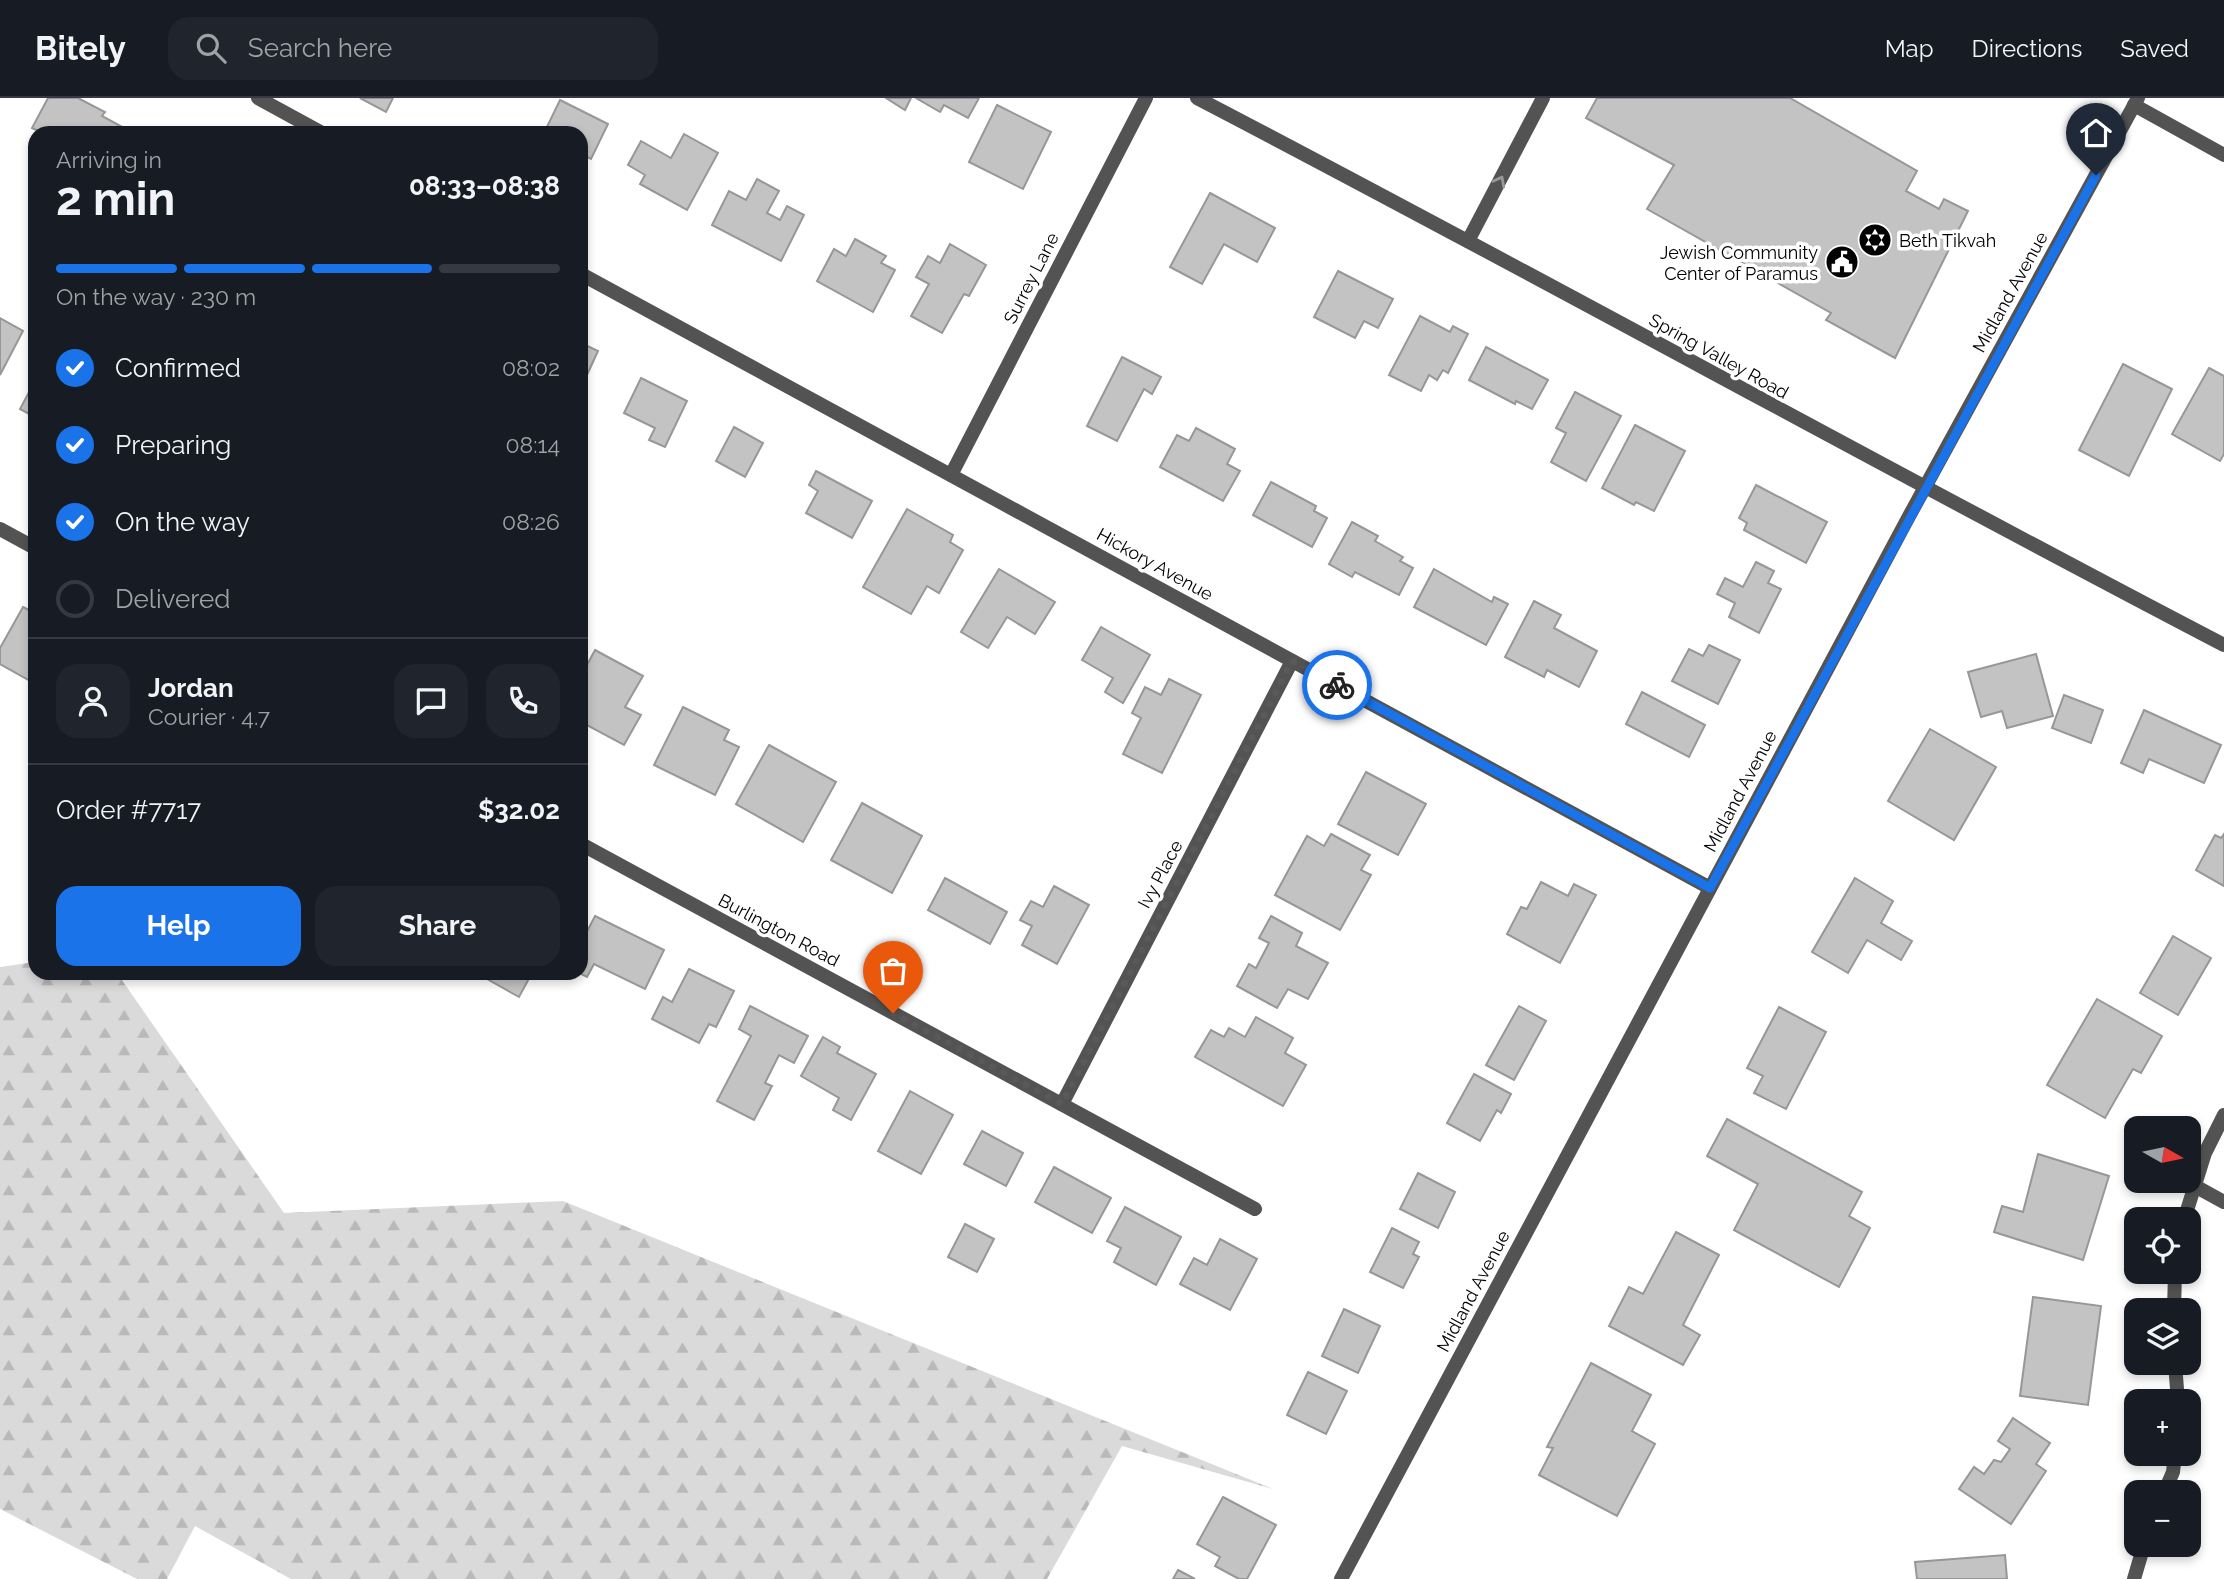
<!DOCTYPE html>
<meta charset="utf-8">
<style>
:root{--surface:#171b24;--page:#20242c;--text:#f1f3f6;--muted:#9ea1a6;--line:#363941;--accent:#1a73e8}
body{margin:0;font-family:Raleway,sans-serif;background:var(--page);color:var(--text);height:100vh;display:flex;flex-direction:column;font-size:26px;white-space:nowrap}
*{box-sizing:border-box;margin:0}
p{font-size:23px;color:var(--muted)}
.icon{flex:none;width:38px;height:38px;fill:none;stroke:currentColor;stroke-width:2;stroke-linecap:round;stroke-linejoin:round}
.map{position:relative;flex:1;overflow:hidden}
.sheet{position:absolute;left:28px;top:28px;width:560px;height:854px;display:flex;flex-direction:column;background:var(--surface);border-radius:21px;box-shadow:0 4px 10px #0003}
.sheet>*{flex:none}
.needle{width:46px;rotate:99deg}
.fabs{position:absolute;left:2124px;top:1018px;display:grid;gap:14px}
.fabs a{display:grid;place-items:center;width:77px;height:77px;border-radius:14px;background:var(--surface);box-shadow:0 4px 10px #0003;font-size:35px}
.pin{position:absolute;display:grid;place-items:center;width:60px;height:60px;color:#fff;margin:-72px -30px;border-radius:50% 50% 50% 0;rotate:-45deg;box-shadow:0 0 7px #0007}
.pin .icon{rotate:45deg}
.courier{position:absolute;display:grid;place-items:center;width:70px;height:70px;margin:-35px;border:5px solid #1a73e8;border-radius:50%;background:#fff;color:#222;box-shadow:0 2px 9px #0007}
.overview em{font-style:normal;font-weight:700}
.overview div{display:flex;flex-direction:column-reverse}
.overview{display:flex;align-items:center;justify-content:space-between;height:119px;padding:0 28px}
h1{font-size:46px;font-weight:700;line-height:52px}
.bar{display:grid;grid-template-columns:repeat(4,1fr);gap:10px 7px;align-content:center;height:84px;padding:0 28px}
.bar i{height:9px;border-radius:5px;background:var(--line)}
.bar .on{background:var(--accent)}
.bar p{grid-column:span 4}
.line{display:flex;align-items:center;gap:18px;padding:0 28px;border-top:2px solid var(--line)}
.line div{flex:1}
.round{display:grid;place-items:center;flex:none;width:74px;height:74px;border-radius:21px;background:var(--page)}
ol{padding:0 28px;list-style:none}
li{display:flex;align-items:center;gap:21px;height:77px}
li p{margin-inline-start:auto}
li .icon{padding:7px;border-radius:50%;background:var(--accent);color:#fff;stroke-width:4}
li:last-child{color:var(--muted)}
li i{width:38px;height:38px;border:4px solid var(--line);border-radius:50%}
.action{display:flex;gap:14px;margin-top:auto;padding:14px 28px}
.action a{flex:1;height:80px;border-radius:21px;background:var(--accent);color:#fff;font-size:28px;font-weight:700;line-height:80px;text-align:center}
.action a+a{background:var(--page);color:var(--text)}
header{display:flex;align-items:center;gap:42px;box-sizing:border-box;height:98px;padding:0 35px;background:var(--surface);border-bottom:2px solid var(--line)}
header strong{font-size:33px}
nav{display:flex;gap:38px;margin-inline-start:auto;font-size:24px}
.search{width:490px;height:63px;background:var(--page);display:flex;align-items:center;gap:18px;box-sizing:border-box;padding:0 24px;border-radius:21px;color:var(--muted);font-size:26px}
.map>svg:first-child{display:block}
.forest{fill:url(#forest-firs)}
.building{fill:#c3c3c3;stroke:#979797;stroke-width:2}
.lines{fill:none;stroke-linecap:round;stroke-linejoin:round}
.service{stroke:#535353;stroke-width:14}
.minor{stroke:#535353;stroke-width:14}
.tertiary{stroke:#535353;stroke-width:14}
.oneway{stroke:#989898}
.done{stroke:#595959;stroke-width:7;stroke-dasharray:0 12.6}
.route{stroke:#1a73e8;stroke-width:9}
.labels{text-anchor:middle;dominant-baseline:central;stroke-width:7;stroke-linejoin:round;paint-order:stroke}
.poi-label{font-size:18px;fill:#000;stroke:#fff;text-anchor:start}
.street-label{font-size:18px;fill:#000;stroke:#fff}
</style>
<header>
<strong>Bitely</strong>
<div class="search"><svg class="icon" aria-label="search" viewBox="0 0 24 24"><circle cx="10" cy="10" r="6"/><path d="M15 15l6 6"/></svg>Search here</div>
<nav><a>Map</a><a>Directions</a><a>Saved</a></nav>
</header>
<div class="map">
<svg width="2224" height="1481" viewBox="0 0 2224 1481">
<defs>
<pattern id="forest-firs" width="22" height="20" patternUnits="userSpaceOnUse" patternTransform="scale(1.75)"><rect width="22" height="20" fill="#dadada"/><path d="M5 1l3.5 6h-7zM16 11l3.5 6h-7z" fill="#b9b9b9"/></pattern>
</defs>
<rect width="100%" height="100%" fill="#fff"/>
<path class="forest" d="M35 864V875H117L284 1115 563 1103 1273 1391 1122 1348 1047 1481H291L195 1428 167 1481H137L0 1411V869Z"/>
<g class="building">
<path d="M48 0H78L105 14 102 18 133 35H42L32 30Z"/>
<path d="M360 0H393L386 14Z"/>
<path d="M886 0H911L905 12Z"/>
<path d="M916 0H979L968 20 944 7 940 14Z"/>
<path d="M1597 0H1790L1917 73 1906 93 1939 111 1944 101 1968 113 1895 260 1826 222 1831 215 1647 111 1674 67 1586 20Z"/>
<path d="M560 2 608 26 591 61 581 56V35H544Z"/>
<path d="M997 7 1051 34 1023 91 969 64Z"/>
<path d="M684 36 718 55 687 112 640 86 645 77 628 67 641 43 671 60Z"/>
<path d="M757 81 779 93 767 115 780 122 787 108 804 117 781 163 712 127 729 93 746 102Z"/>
<path d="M1210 95 1275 130 1257 164 1224 146 1202 186 1170 169Z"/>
<path d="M855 141 886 158 881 165 895 172 873 214 817 183 834 151 846 158Z"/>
<path d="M950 146 986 167 969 198 964 196 942 235 911 218 929 186 916 179 928 158 940 165Z"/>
<path d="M1338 173 1393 201 1378 230 1364 223 1355 240 1314 219Z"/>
<path d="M1420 218 1450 234 1453 228 1468 236 1448 275 1443 272 1437 282 1429 277 1421 293 1389 277Z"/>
<path d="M0 220 23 233 0 277Z"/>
<path d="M581 245 598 253 581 290Z"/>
<path d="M1486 249 1548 282 1532 311 1516 303 1515 306 1469 282Z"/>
<path d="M1122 259 1161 279 1152 296 1144 291 1117 343 1087 328Z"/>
<path d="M2123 266 2172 291 2129 378 2079 352Z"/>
<path d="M2209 270 2224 278V356L2220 363 2172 336Z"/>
<path d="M641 280 687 303 665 349 649 342 655 330 624 315Z"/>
<path d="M35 283V319L20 311Z"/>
<path d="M1575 294 1621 318 1586 383 1551 364 1566 335 1556 330Z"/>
<path d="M1635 327 1685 353 1654 413 1636 404 1634 407 1602 390Z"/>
<path d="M734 329 763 345 745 379 716 363Z"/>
<path d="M1196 330 1235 351 1227 366 1240 373 1223 403 1160 369 1177 337 1189 343Z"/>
<path d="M816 373 872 403 852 440 806 415 818 393 809 387Z"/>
<path d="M1271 384 1316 408 1314 413 1327 420 1312 449 1253 417Z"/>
<path d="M1756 387 1827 424 1806 465 1744 432 1747 425 1739 420Z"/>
<path d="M907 411 953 437 950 444 963 452 939 495 927 488 911 516 863 489Z"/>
<path d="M1352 424 1378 438 1375 443 1403 459 1400 463 1413 470 1399 497 1355 474 1352 479 1329 466Z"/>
<path d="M1756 464 1774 473 1768 485 1781 491 1759 535 1729 519 1735 505 1717 496 1725 480 1743 489Z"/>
<path d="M999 471 1055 504 1035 536 1007 519 988 550 961 534Z"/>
<path d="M1434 471 1492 504 1494 499 1508 506 1486 547 1414 509Z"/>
<path d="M1534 503 1561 517 1554 530 1597 553 1579 589 1547 572 1544 579 1505 559Z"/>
<path d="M23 509 35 515 34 585 0 566V550Z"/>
<path d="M1101 529 1150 557 1123 605 1105 594 1113 580 1082 562Z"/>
<path d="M1709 547 1740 562 1718 606 1672 583 1689 551 1703 558Z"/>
<path d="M595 552 643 578 625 609 641 617 624 647 581 624V578Z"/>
<path d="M2036 556 2053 618 2007 630 2002 613 1981 619 1968 574Z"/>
<path d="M1169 581 1201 597 1162 675 1123 656 1141 620 1132 615 1145 589 1161 597Z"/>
<path d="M1642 594 1705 627 1689 659 1626 626Z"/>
<path d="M2064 597 2103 612 2091 645 2052 630Z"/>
<path d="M683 609 729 632 724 642 739 649 715 697 654 667Z"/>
<path d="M2144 612 2221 647 2204 685 2149 661 2143 675 2121 665Z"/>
<path d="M1930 631 1996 669 1954 742 1888 703Z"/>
<path d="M769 647 836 684 803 744 736 706Z"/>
<path d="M1366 674 1426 706 1398 757 1338 726Z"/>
<path d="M862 705 922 738 892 795 831 762Z"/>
<path d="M1331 736 1370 757 1361 772 1371 777 1340 832 1275 797 1307 738 1324 748Z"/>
<path d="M2224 736V788L2196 772 2215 737 2221 740Z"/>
<path d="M945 780 1007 814 990 846 928 812Z"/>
<path d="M1855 780 1893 803 1881 825 1912 843 1901 862 1867 842 1848 875 1812 854Z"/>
<path d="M1541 784 1568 798 1574 786 1596 797 1560 865 1507 836 1521 809 1527 811Z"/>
<path d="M1054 788 1089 807 1057 866 1022 847 1032 828 1020 822 1031 803 1043 809Z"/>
<path d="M595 818 664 852 645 891 594 866 587 879 579 875 581 845Z"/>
<path d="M1271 818 1302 835 1296 848 1328 865 1308 901 1288 891 1277 910 1237 888 1249 866 1256 870 1269 845 1259 840Z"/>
<path d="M2173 838 2211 860 2178 917 2140 895Z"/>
<path d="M689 871 734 893 716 929 709 926 699 945 652 921 663 899 672 904Z"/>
<path d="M491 875H532L519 899 487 881Z"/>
<path d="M2097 901 2162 938 2141 975 2133 971 2105 1020 2047 987Z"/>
<path d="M750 908 808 938 794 965 779 957 765 985 772 988 754 1022 717 1003 751 938 739 931Z"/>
<path d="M1519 908 1546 923 1514 982 1486 967Z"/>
<path d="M1779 909 1826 934 1786 1011 1754 995 1763 978 1747 970Z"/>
<path d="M1256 919 1293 940 1285 955 1306 967 1283 1008 1195 959 1211 932 1224 939 1229 930 1245 939Z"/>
<path d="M823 939 840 949 837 955 876 976 851 1022 833 1012 839 1000 801 978Z"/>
<path d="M1474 976 1511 996 1501 1015 1497 1012 1480 1043 1447 1025Z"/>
<path d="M910 993 953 1017 921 1076 878 1053Z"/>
<path d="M1727 1021 1862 1094 1849 1118 1870 1130 1839 1189 1734 1132 1758 1086 1707 1058Z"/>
<path d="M982 1033 1023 1055 1006 1088 964 1066Z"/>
<path d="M2038 1056 2109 1078 2083 1162 1994 1134 2002 1108 2023 1114Z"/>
<path d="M1054 1069 1111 1100 1092 1135 1035 1104Z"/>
<path d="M1418 1075 1455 1094 1438 1130 1400 1111Z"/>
<path d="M1125 1109 1181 1139 1156 1187 1114 1164 1121 1150 1107 1143Z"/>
<path d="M965 1126 994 1141 977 1174 948 1159Z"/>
<path d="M1392 1130 1419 1144 1413 1156 1419 1159 1403 1190 1370 1174Z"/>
<path d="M1676 1134 1719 1157 1683 1227 1700 1237 1683 1267 1609 1228 1629 1189 1643 1196Z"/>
<path d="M1220 1141 1257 1161 1230 1212 1180 1186 1194 1160 1207 1167Z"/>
<path d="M2033 1199 2101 1208 2088 1307 2020 1298Z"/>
<path d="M1344 1211 1380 1228 1358 1275 1322 1258Z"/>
<path d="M1591 1265 1651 1297 1632 1333 1655 1346 1617 1418 1539 1377 1553 1350 1547 1349Z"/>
<path d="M1308 1274 1347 1293 1326 1336 1287 1317Z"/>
<path d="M2013 1320 2050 1345 2036 1366 2046 1373 2011 1426 1959 1391 1974 1369 1984 1376 1994 1362 2001 1364 2010 1351 1998 1343Z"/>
<path d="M1223 1399 1276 1427 1247 1481H1239L1215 1468 1220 1459 1197 1446Z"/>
<path d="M2005 1457 2007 1481H1917L1915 1464Z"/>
<path d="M1178 1472 1195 1481H1173Z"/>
</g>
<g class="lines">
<path class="service" d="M1468 143 1543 0"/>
<g class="minor">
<path d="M258 0 322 35"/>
<path d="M2134 7 2224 57"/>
<path d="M581 176 1710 790"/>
<path d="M951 377 1146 0"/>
<path d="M0 431 35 450"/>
<path d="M581 746 1255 1111"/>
<path d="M1062 1006 1292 563"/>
<path d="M2193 1087 2224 1104"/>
<path d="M2184 1122 2205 1055 2224 1017"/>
<path d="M2174 1213 2175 1174"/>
<path d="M2175 1265 2178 1304"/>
<path d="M2164 1395 2173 1374 2175 1356"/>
<path d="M2134 1481 2144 1447"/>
</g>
<g class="tertiary">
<path d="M1197 0C1541 179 1880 368 2224 547"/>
<path d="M1341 1481 1907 422 2138 0"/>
</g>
</g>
<defs><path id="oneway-chevron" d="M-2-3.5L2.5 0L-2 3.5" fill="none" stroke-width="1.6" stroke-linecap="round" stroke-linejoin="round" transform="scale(1.75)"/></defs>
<use class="oneway" href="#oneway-chevron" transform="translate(1500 83) rotate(-62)"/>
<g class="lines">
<path class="done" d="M893 915 1062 1006 1292 563 1337 587"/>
<path class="route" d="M1337 587 1710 790 2096 77"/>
</g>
<defs>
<symbol id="synagogue-disc" viewBox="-11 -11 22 22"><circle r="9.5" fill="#000" stroke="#fff"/><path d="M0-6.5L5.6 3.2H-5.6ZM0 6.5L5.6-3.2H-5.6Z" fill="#fff"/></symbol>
<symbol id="civic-disc" viewBox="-11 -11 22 22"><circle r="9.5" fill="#000" stroke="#fff"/><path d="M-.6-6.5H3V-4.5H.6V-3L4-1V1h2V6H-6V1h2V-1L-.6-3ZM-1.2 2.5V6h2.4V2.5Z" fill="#fff"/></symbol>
</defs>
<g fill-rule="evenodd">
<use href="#synagogue-disc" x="1856" y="123" width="38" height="38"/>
<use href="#civic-disc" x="1823" y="145" width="38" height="38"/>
</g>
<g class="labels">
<g class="poi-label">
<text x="1899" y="142">Beth Tikvah</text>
<text x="1818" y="154" text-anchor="end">Jewish Community<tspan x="1818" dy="21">Center of Paramus</tspan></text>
</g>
<g class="street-label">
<text transform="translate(1031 180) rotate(-63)">Surrey Lane</text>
<text transform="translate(2010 194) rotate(-61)">Midland Avenue</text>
<text transform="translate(1719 258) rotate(29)">Spring Valley Road</text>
<text transform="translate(1155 466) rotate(29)">Hickory Avenue</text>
<text transform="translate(1740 693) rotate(-62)">Midland Avenue</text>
<text transform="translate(1160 776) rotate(-62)">Ivy Place</text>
<text transform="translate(779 832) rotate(28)">Burlington Road</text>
<text transform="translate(1473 1193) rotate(-62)">Midland Avenue</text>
</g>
</g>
</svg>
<div class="fabs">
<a><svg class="needle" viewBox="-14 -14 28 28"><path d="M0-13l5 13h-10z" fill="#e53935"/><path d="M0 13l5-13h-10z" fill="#9ea1a6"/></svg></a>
<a><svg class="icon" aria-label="locate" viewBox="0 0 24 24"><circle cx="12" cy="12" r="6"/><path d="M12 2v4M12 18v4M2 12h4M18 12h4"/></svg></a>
<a><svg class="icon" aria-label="layers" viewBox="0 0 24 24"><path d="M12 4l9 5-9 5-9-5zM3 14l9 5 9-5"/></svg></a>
<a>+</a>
<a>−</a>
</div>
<div class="pin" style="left:893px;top:915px;background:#ea580c"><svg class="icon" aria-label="bag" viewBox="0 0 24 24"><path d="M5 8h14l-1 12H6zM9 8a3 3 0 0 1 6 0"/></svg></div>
<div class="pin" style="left:2096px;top:77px;background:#1f2937"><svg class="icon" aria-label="home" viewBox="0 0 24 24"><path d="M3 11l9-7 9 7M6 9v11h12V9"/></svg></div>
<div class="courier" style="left:1337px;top:587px"><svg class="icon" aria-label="bike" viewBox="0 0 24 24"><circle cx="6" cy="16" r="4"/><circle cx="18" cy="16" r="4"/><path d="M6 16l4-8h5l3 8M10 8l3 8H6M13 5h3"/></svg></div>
<section class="sheet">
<div class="overview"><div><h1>2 min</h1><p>Arriving in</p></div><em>08:33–08:38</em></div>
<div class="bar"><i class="on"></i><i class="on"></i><i class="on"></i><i></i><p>On the way · 230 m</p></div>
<ol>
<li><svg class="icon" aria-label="check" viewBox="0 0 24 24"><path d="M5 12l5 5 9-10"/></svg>Confirmed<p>08:02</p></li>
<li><svg class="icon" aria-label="check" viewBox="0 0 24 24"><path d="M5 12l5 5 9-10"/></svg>Preparing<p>08:14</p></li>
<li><svg class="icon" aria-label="check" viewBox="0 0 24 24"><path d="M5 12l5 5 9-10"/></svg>On the way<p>08:26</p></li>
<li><i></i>Delivered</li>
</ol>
<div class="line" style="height:126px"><a class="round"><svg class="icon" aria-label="person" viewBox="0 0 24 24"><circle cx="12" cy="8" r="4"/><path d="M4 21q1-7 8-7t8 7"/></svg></a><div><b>Jordan</b><p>Courier · 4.7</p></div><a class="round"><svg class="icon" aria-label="chat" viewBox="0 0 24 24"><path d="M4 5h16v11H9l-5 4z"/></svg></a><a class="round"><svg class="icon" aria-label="phone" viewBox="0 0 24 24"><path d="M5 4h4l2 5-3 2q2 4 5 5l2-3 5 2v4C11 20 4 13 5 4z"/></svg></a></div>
<div class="line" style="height:91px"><div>Order #7717</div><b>$32.02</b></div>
<div class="action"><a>Help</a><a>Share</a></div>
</section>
</div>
